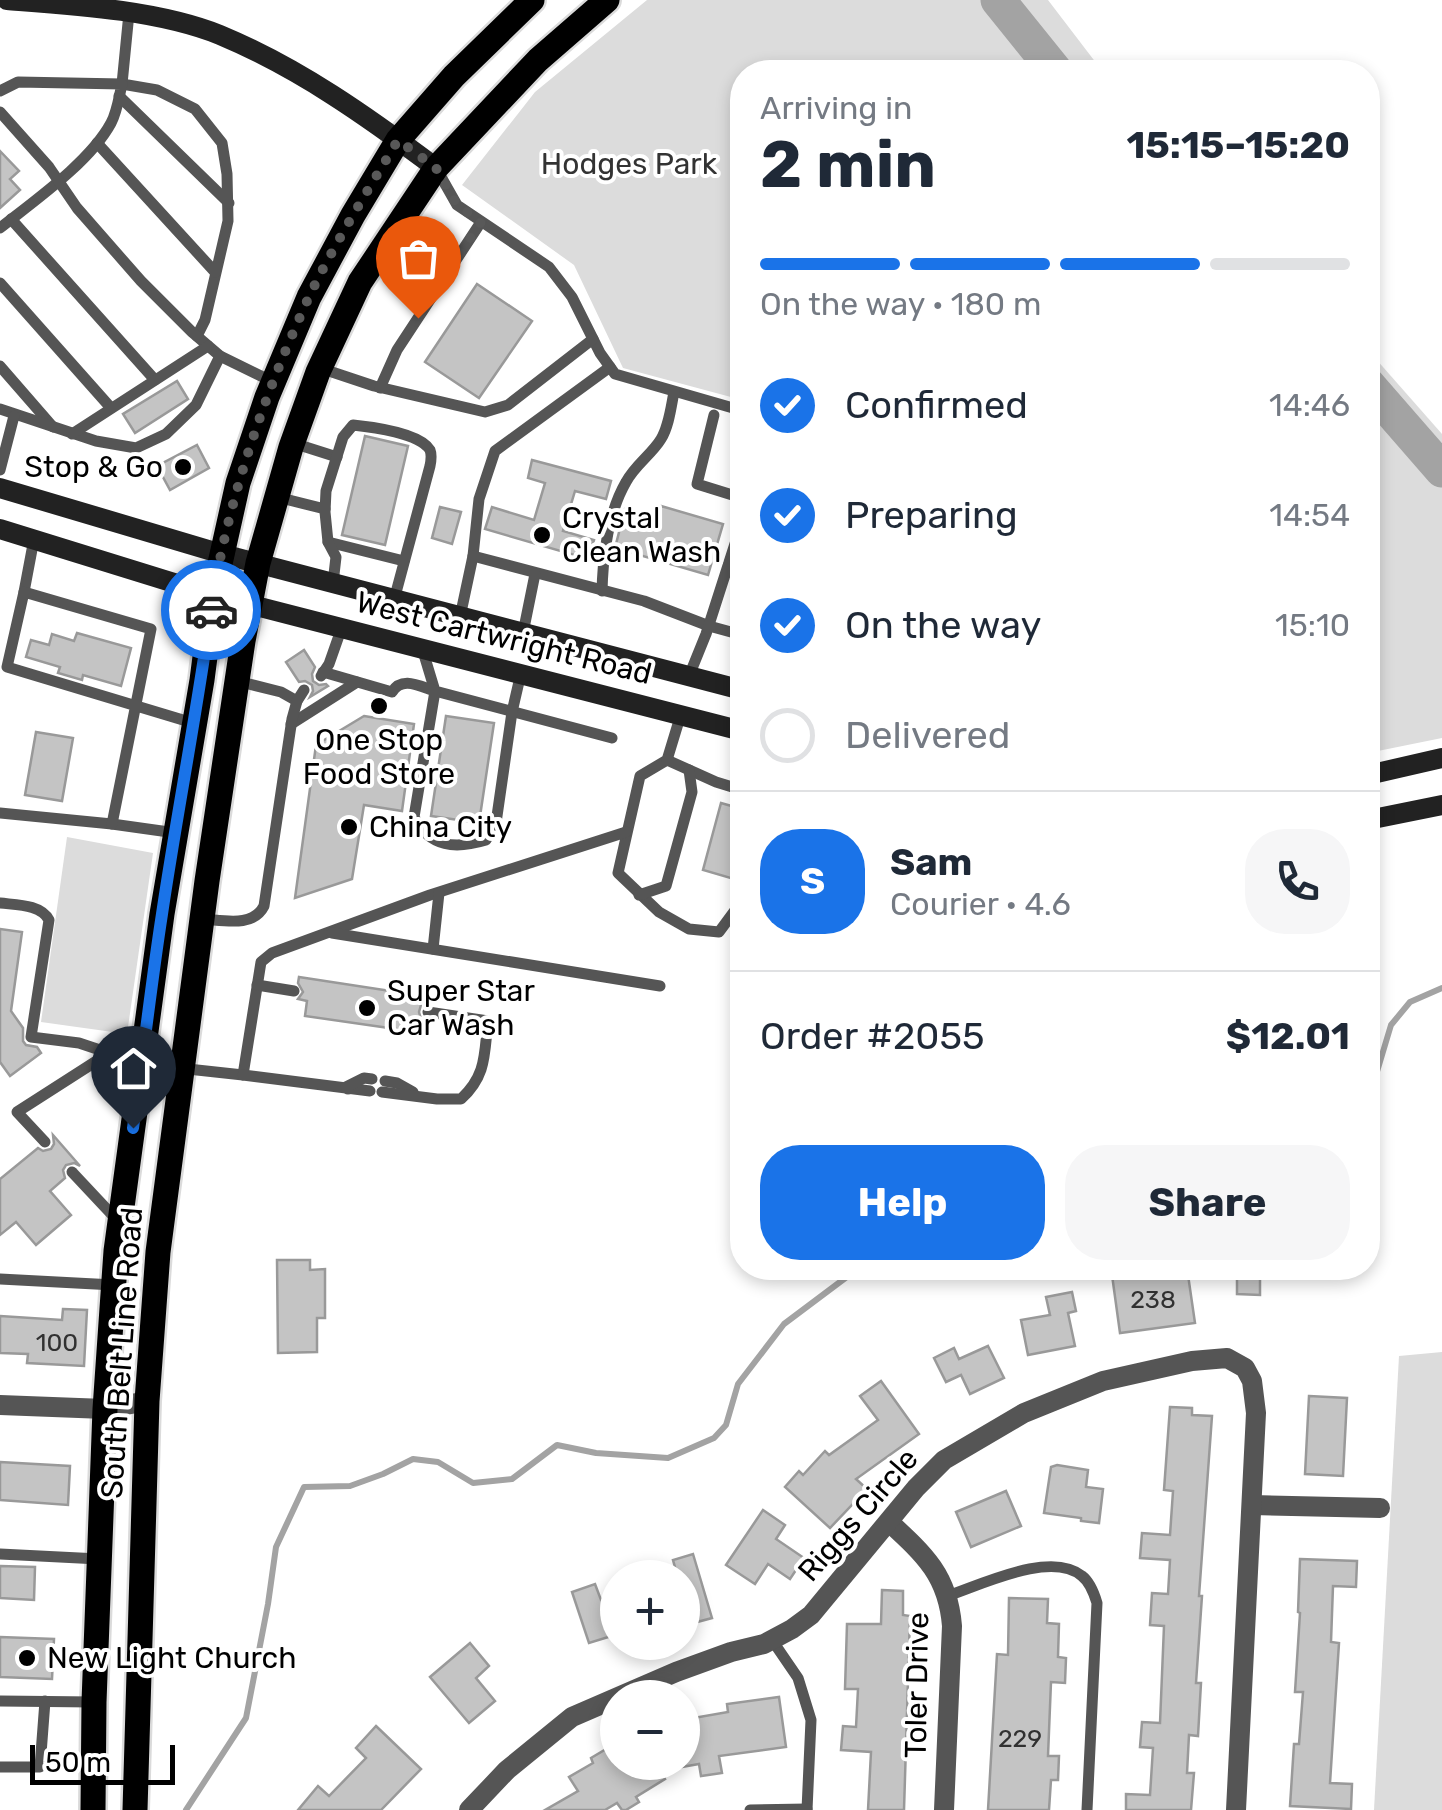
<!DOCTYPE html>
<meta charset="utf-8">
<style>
:root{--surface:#fff;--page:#f6f6f7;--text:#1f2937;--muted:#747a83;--line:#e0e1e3;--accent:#1a73e8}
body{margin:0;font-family:Rubik,sans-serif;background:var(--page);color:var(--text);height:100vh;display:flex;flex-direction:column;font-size:38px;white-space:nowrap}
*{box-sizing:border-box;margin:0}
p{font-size:32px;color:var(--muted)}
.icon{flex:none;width:55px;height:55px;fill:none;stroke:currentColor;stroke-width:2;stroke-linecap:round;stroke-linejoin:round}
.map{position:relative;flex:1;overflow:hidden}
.sheet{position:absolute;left:730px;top:60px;width:650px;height:1220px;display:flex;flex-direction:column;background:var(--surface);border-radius:40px;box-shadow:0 5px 15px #0003}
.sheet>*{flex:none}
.fabs{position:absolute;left:600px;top:1560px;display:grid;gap:20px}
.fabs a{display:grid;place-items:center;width:100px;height:100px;border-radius:50%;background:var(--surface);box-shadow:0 5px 15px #0003;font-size:50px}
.scale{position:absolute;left:30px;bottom:25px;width:145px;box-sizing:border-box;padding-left:10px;border:5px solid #000;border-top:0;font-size:28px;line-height:35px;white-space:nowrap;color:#000;-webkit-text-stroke:8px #fff;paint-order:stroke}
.pin{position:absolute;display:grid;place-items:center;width:85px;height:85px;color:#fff;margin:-102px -42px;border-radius:50% 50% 50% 0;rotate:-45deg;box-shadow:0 0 10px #0007}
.pin .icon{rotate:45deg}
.courier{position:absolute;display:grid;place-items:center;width:100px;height:100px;margin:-50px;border:8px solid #1a73e8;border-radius:50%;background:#fff;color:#222;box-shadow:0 2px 12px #0007}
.headline em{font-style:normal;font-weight:700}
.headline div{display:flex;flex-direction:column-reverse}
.headline{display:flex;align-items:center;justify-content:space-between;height:170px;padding:0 30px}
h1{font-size:65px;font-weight:700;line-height:75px}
.bar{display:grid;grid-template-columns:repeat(4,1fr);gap:15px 10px;align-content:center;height:120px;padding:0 30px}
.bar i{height:12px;border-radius:8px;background:var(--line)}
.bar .on{background:var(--accent)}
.bar p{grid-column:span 4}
.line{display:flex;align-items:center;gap:25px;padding:0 30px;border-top:2px solid var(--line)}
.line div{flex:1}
.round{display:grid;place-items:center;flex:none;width:105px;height:105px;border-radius:40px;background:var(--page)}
ol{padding:0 30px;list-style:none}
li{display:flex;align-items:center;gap:30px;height:110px}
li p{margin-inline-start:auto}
li .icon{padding:10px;border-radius:50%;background:var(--accent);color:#fff;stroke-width:4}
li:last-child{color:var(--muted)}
li i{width:55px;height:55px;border:5px solid var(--line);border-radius:50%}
.button{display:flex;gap:20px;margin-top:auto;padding:20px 30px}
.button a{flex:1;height:115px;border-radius:40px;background:var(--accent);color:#fff;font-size:40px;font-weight:700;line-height:115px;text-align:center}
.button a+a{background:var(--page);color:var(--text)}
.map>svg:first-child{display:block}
.green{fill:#dcdcdc}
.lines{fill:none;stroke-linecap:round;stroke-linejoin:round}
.stream{stroke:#a3a3a3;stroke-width:6}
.river{stroke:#a3a3a3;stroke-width:35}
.building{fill:#c4c4c4;stroke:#999;stroke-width:2.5}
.primary-casing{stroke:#dbdbdb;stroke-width:30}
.lane{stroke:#555;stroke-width:11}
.street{stroke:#555;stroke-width:20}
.secondary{stroke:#222;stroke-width:20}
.primary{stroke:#000;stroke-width:25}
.done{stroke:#595959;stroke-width:10;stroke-dasharray:0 18}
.route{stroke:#1a73e8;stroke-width:12}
.poi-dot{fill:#000;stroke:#fff;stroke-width:4}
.labels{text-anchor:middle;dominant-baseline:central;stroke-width:8;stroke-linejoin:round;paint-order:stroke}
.number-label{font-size:25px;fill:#313131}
.park-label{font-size:30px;fill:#333;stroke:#fff}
.poi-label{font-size:30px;fill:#000;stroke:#fff;text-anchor:start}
.street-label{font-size:30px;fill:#000;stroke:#fff}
</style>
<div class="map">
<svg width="1442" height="1810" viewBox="0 0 1442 1810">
<rect width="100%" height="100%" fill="#fff"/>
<g class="green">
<path d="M647 0H1048L1103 72H742V400L623 368 574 265 462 185 535 92Z"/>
<path d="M1368 350 1442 434V738L1368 753Z"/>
<path d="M67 837 153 853 127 1034 41 1022Z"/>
<path d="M1442 1352V1810H1374L1399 1356Z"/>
</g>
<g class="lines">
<g class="stream">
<path d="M1368 1079 1376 1075 1391 1025 1410 1002 1442 988"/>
<path d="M186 1810 246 1718 268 1604 276 1547 304 1487 350 1486 383 1474 413 1459 438 1462 473 1483 512 1479 557 1445 596 1453 668 1458 714 1438 726 1425 738 1384 784 1324 852 1273 862 1268"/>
</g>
<g class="river">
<path d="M998 0 1056 72"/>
<path d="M1368 385 1442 470"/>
</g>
</g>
<g class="building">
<path d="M0 151 19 171 10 179 20 190 0 208Z"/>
<path d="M477 284 532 321 479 398 425 362Z"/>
<path d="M177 381 188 399 135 433 123 414Z"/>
<path d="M365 436 408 446 385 545 342 535Z"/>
<path d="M197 445 209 468 170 490 157 466Z"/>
<path d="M532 460 611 481 606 499 575 491 563 531 594 540 588 559 485 529 492 507 534 520 545 483 528 478Z"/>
<path d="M661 506 723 524 708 575 615 548 625 509 657 518Z"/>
<path d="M440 507 461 512 452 544 432 538Z"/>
<path d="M77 633 131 648 121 686 83 675 82 680 58 673 60 667 26 657 31 640 49 645 52 634 74 641Z"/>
<path d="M304 650 315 667 312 674 313 681 319 685 326 684 328 686 310 697 313 691 312 685 305 681 299 682 286 662Z"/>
<path d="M364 716 414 724 402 811 364 805 352 879 295 898 316 745Z"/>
<path d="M446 716 494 723 479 823 431 816Z"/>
<path d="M36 732 73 738 62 801 25 795Z"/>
<path d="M721 803 742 809V848L734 879 703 870Z"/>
<path d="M0 929 22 932 11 1011 23 1028V1041L26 1045 37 1047 41 1053 10 1076 0 1062Z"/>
<path d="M299 977 430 997 429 1003 421 1005 419 1012 421 1019 426 1021 424 1033 305 1016 307 1001 298 999 303 992 298 983Z"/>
<path d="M53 1135 80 1166 74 1163 66 1165 63 1170 65 1178 50 1191 71 1215 36 1245 16 1222 0 1235V1179L38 1148 43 1151 51 1149 54 1144Z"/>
<path d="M277 1260H310V1270L325 1269V1318H317V1352L278 1353Z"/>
<path d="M1169 1268H1187L1195 1323 1120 1333 1112 1275Z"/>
<path d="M1237 1268H1260V1295L1237 1294Z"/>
<path d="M1072 1292 1076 1311 1068 1313 1075 1346 1028 1355 1021 1320 1050 1315 1046 1297Z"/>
<path d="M63 1309 87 1310 84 1366 27 1363 28 1354 0 1353V1316L62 1320Z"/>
<path d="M988 1346 1004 1378 970 1394 961 1375 946 1382 934 1358 954 1348 959 1359Z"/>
<path d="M881 1381 919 1434 856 1479 867 1489 830 1528 785 1487 799 1471 803 1475 825 1451 829 1455 878 1420 860 1396Z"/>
<path d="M1309 1396 1347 1398 1343 1476 1305 1474Z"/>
<path d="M1170 1407 1192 1408V1415L1212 1416 1199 1596H1202L1196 1683H1201L1198 1736 1189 1735 1187 1773H1194L1191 1810H1126V1794L1150 1795 1153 1748 1140 1747 1142 1722 1160 1723 1164 1626 1150 1625 1152 1593 1168 1594 1170 1560 1140 1558 1142 1533 1170 1535 1173 1491 1164 1490Z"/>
<path d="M0 1462 70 1466 68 1505 0 1500Z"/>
<path d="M1057 1465 1088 1470 1086 1487 1103 1489 1099 1523 1081 1521V1518L1044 1513 1051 1467Z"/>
<path d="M1006 1491 1021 1526 971 1547 956 1512Z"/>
<path d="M763 1510 785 1525 776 1539 804 1558 790 1579 768 1564 755 1584 726 1565Z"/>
<path d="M693 1554 712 1618 682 1626V1578H678L673 1560Z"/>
<path d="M1300 1559 1357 1561 1356 1587 1333 1586 1331 1642 1339 1643 1330 1783 1352 1784 1351 1809 1290 1806 1294 1744H1299L1303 1692H1295L1300 1613 1298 1612Z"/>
<path d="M0 1566 35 1567 34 1600 0 1598Z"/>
<path d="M595 1584 601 1600 618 1594V1634L589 1643 572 1592Z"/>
<path d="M882 1590 903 1591V1615L910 1616 904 1810H868L871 1752 841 1750 843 1726 856 1727 858 1689H845L847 1624H881Z"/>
<path d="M1009 1598 1048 1599 1047 1623 1059 1624 1058 1657 1066 1658 1065 1683 1051 1682 1048 1756H1059L1058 1780H1051L1049 1810H988L997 1654 1008 1655Z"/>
<path d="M0 1637 54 1639 52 1679 0 1677Z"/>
<path d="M470 1643 489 1666 476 1678 495 1701 469 1723 430 1677Z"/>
<path d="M779 1697 786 1747 719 1756 722 1773 701 1776 699 1764 682 1767V1720L728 1712 727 1704Z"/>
<path d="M376 1726 421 1769 381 1810H298L318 1786 329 1796 366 1758 356 1748Z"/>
<path d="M618 1742V1762H655L665 1779 636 1797 639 1802 626 1810H622L617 1803 605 1810H545L578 1791 569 1777 593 1763 591 1758Z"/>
</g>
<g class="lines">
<defs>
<g id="primary">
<path d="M93 1810 94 1702 105 1409 116 1251 162 914 202 680 213 595 238 483 267 397 309 297 353 215 398 140 454 76 532 0"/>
<path d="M135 1810 147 1401 158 1252 207 881 243 641 258 563 291 447 318 372 360 282 436 168 538 60 607 0"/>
</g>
</defs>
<use href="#primary" class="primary-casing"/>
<g class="lane">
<path d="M129 13 122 84 157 90 195 109 222 143 227 174 228 221 205 320 197 336"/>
<path d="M0 91 18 82 122 84C119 97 117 112 111 123 90 162 34 201 0 228"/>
<path d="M119 96 229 203"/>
<path d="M0 112 49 167 77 208 141 281 192 332 220 356 273 382"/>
<path d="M97 143 215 272"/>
<path d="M436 168 457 205 549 267 572 297 600 353 615 374 733 408 742 413"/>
<path d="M11 219 155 380"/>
<path d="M0 283 111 408"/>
<path d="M0 366 53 427"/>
<path d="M320 368 374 386 485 412 508 405 593 339"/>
<path d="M380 388 397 350 481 222"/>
<path d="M0 409 96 441 136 448 166 434 196 405 220 356"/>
<path d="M714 415 697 484 742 498"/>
<path d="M72 434 208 346"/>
<path d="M293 443 337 457"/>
<path d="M0 470 14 416"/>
<path d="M277 497 325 509"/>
<path d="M328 542 404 561"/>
<path d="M473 556 479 499 495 451 610 367"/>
<path d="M333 583 336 557 328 542 325 512 326 491 343 437 353 425C372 427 420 433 430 450 432 455 431 461 430 466L394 600"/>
<path d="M602 591C603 555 608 513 626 482 635 465 652 454 661 439 669 426 671 407 674 392"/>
<path d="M24 592 34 539"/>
<path d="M460 617 473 556 644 601 709 626 742 635"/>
<path d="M523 633 535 574"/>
<path d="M422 648 435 691 612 738"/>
<path d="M323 672 392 692C402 676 419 686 435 691L414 817C430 848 456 849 486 840L496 823 512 712 521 673"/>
<path d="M321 676 329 664 342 627"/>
<path d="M689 676 706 634 742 522"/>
<path d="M237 681 281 692 297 701"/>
<path d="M681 714 667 760 640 776 618 873 659 912 689 929 719 932 736 909 742 884"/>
<path d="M291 724 357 682"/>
<path d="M667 760 716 782 742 790"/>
<path d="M0 813 112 824 176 833"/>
<path d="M112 824 151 629 24 592 7 667 193 723"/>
<path d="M639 895 666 886 692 792 689 770"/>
<path d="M0 903C16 905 41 904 49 920L31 1037 79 1043 142 1064 243 1075 261 962 272 953 430 895 626 832"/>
<path d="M202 919C223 920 253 928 264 906L292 719 297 701 304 690"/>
<path d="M332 933 660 986"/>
<path d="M433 949 439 893"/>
<path d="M257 985 294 991"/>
<path d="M243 1075 370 1091"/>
<path d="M385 1081 397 1083 413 1092"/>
<path d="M348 1089 346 1087 364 1078 372 1079"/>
<path d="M382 1092 437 1099H461C487 1075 484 1054 488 1021L428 1012"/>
<path d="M45 1142 17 1112 109 1053"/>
<path d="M72 1172 117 1220"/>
<path d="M0 1279 114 1285"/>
<path d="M0 1554 99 1559"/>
<path d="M947 1596C981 1585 1051 1550 1082 1576 1090 1582 1094 1593 1097 1603L1087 1810"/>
<path d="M772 1640 798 1678 811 1720 807 1810"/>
<path d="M0 1701 94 1702"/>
<path d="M0 1767H40L45 1701"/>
<path d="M750 1810 807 1809"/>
</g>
<g class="street">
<path d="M0 1405 105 1409 147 1401"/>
<path d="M1252 1505 1380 1508"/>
<path d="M889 1522C925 1555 948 1576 952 1626L944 1810"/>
<path d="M469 1810 507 1770 572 1717 676 1672 731 1652 764 1644 792 1629 811 1615 916 1488 944 1460 1024 1413 1103 1381 1192 1361 1227 1358 1245 1368 1252 1381 1256 1413 1236 1810"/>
</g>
<g class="secondary">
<path d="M7 0C73 5 158 10 220 35 299 68 368 117 436 168"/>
<path d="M0 488 222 554 742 690"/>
<path d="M0 529 213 595 742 731"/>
<path d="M1368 775 1442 758"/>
<path d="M1368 820 1442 805"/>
</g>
<use href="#primary" class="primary"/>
</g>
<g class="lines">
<path class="done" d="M211 610C227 502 263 398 308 299 334 244 367 192 398 140L436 168 457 205 481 222 418 318"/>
<path class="route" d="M133 1128C143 1057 151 985 162 914 177 813 197 712 211 610"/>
</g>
<g class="poi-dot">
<circle cx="183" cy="467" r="10"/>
<circle cx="542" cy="535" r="10"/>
<circle cx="379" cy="706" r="10"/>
<circle cx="349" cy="827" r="10"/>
<circle cx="367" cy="1008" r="10"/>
<circle cx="27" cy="1658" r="10"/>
</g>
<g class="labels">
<g class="number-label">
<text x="1153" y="1299">238</text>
<text x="57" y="1342">100</text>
<text x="1020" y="1738">229</text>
</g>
<g class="park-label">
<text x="629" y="164">Hodges Park</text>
</g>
<g class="poi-label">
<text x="163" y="467" text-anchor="end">Stop &amp; Go</text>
<text x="562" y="518">Crystal<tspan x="562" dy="34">Clean Wash</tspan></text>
<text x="379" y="740" text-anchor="middle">One Stop<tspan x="379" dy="34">Food Store</tspan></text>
<text x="369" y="827">China City</text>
<text x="387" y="991">Super Star<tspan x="387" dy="34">Car Wash</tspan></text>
<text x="47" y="1658">New Light Church</text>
</g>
<g class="street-label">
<text transform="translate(504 638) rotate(14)">West Cartwright Road</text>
<text transform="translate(122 1353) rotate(-86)">South Belt Line Road</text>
<text transform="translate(858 1515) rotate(-49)">Riggs Circle</text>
<text transform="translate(917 1685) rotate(-89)">Toler Drive</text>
</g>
</g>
</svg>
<div class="fabs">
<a>+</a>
<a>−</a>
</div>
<div class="scale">50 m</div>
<div class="pin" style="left:418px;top:318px;background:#ea580c"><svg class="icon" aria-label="bag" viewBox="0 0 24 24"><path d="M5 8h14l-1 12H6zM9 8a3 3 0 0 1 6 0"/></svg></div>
<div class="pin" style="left:133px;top:1128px;background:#1f2937"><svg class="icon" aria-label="home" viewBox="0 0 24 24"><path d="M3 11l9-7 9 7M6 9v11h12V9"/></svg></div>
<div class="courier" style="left:211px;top:610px"><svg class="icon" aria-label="car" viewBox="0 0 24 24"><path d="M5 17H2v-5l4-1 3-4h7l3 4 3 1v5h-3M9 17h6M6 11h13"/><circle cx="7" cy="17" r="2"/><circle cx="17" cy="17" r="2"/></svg></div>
<section class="sheet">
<div class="headline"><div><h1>2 min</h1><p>Arriving in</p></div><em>15:15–15:20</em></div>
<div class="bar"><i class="on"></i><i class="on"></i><i class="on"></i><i></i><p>On the way · 180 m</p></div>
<ol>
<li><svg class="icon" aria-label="check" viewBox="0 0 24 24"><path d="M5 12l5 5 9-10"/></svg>Confirmed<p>14:46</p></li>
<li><svg class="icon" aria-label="check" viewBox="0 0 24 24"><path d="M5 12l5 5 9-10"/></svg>Preparing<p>14:54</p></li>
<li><svg class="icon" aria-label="check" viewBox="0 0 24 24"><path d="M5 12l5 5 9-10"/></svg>On the way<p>15:10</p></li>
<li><i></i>Delivered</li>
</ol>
<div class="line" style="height:180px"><b class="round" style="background:var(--accent);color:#fff">S</b><div><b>Sam</b><p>Courier · 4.6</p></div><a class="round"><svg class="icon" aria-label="phone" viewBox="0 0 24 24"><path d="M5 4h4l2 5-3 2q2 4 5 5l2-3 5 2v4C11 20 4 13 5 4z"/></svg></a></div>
<div class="line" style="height:130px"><div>Order #2055</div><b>$12.01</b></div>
<div class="button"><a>Help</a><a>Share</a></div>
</section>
</div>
